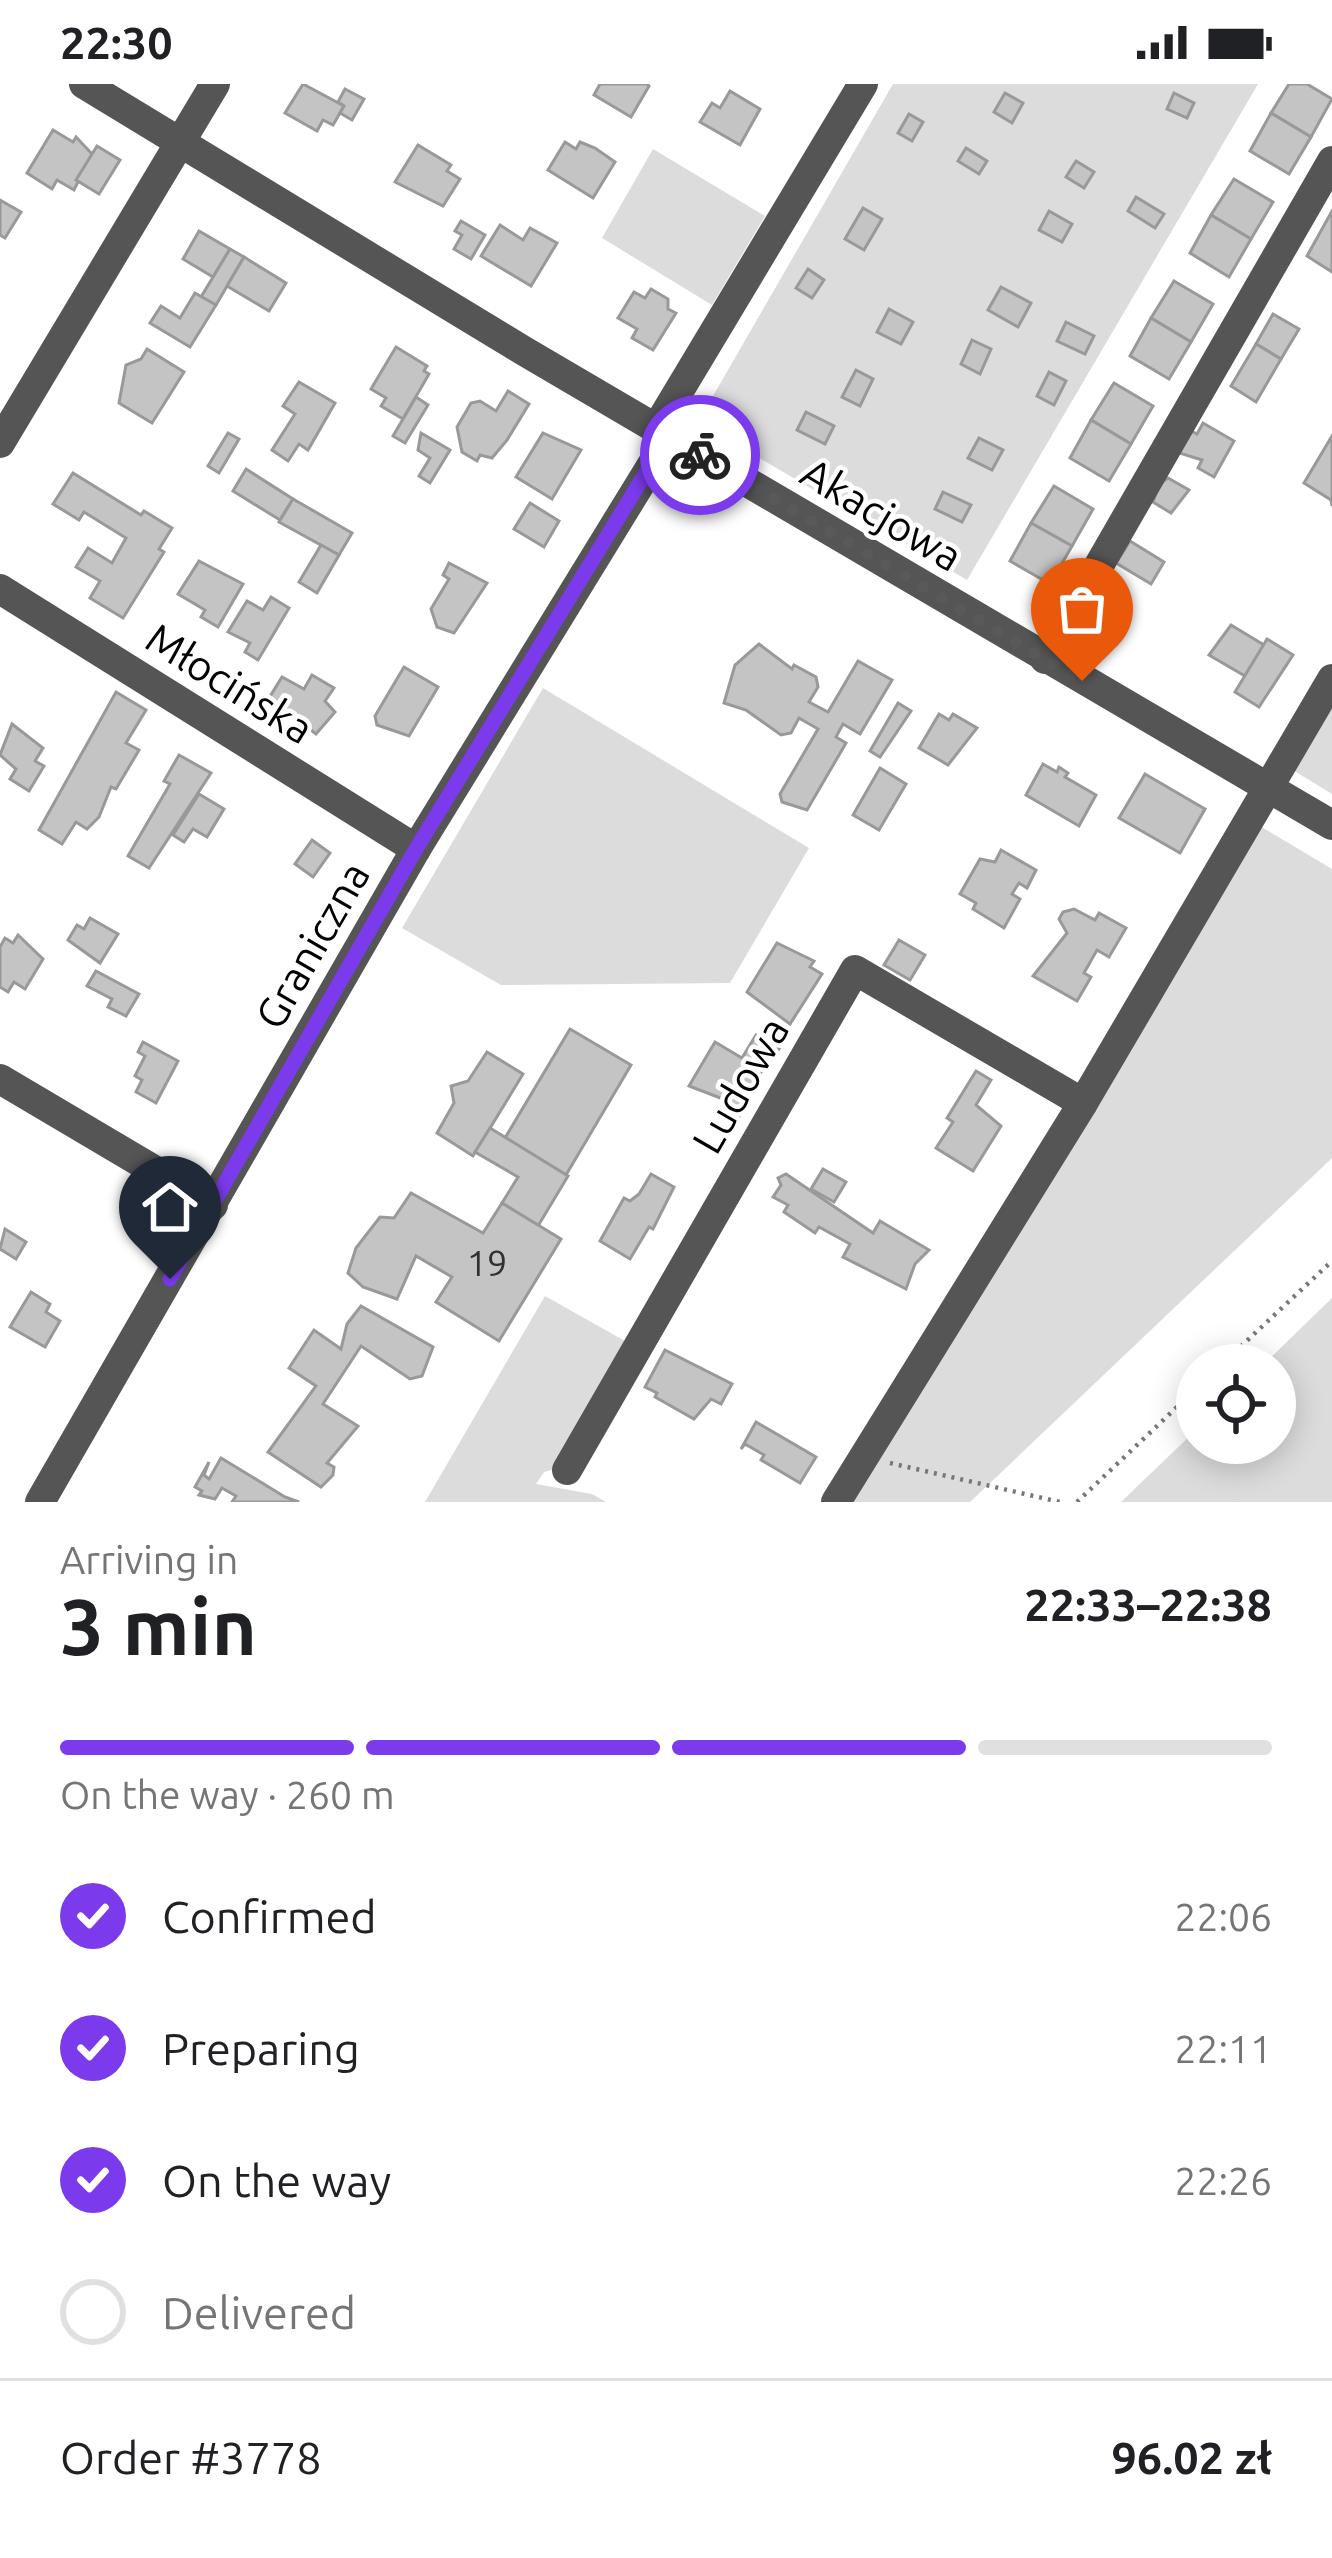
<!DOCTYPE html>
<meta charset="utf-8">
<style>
:root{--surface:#fff;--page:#f2f2f2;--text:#202124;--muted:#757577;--line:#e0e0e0;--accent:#7c3aed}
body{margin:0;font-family:Ubuntu,sans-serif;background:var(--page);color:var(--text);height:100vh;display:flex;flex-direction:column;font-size:45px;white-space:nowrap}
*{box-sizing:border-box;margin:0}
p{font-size:39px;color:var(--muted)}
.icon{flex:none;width:66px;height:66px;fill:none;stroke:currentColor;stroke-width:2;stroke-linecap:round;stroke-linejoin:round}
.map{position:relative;height:1418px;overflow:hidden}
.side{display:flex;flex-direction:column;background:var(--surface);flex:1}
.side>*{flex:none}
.tools{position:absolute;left:1176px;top:1260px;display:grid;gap:24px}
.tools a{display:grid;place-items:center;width:120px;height:120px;border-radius:50%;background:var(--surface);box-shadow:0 6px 30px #0003;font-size:60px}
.pin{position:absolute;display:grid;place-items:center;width:102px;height:102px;color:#fff;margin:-123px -51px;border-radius:50% 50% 50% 0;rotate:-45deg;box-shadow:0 0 12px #0007}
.pin .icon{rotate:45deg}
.courier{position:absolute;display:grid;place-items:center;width:120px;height:120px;margin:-60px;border:9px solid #7c3aed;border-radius:50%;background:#fff;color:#222;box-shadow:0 3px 15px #0007}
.summary em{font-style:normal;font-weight:700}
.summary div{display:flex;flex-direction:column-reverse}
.summary{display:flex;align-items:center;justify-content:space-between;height:204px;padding:0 60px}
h1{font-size:78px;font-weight:700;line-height:90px}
.bar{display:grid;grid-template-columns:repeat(4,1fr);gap:18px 12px;align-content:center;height:144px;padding:0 60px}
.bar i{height:15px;border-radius:9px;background:var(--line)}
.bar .on{background:var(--accent)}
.bar p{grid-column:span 4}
.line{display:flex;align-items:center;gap:30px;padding:0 60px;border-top:3px solid var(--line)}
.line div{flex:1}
ol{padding:0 60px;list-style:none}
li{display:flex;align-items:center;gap:36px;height:132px}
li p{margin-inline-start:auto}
li .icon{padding:12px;border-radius:50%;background:var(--accent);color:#fff;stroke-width:4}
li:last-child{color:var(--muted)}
li i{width:66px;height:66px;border:6px solid var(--line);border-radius:50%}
.status{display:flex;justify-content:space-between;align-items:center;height:84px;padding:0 60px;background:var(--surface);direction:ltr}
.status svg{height:33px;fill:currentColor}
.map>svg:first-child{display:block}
.green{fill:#dcdcdc}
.building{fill:#c4c4c4;stroke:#999;stroke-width:3}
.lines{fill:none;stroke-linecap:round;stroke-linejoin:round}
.path{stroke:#777;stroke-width:4.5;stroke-dasharray:3 6;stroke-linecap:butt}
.minor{stroke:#555;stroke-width:30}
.done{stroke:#595959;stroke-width:12;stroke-dasharray:0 21.6}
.route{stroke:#7c3aed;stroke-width:15}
.labels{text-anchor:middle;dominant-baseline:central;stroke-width:9;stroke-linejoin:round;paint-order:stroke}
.number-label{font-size:36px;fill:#313131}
.street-label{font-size:42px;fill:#000;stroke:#fff}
</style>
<div class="status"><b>22:30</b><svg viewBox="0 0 49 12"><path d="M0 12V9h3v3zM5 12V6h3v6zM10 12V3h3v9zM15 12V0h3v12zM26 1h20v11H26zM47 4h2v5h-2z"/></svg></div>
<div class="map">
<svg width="1332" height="1418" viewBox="0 0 1332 1418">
<rect width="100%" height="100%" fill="#fff"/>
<g class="green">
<path d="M893 0H1258L967 496 698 338Z"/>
<path d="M653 65 765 132 712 221 602 154Z"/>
<path d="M543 604 809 764 730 899 501 901 402 844Z"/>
<path d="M1332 615V710L1291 685Z"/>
<path d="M1260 742 1332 785V1074L970 1418H847Z"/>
<path d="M545 1212 625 1257 555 1385 544 1388 536 1400 592 1410 606 1418H425Z"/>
<path d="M1332 1214V1418H1121L1197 1345V1359H1275V1281H1263Z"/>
</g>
<g class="building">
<path d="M303 0 344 22 333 41 323 36 317 47 285 29Z"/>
<path d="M600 0H647L649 2 631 33 594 11Z"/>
<path d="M1289 0H1307L1332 15 1311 53 1271 29Z"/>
<path d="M345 5 364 15 352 36 340 29 344 22 338 18Z"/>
<path d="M730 7 760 25 740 61 700 38 712 19 720 24Z"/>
<path d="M1005 9 1023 19 1012 39 994 28Z"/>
<path d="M1174 9 1194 19 1187 34 1167 25Z"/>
<path d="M1271 29 1311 53 1289 90 1250 67Z"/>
<path d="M909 30 923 38 912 57 898 49Z"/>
<path d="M53 46 73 58 76 53 92 70 74 106 57 96 52 105 27 89Z"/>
<path d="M565 58 576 65 580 58 595 64 615 78 593 114 548 86Z"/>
<path d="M418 61 451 81 447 87 460 95 443 122 395 98Z"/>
<path d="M97 62 120 76 99 110 76 96Z"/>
<path d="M966 64 987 77 979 90 958 77Z"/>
<path d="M1076 77 1094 88 1084 104 1066 93Z"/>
<path d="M1234 95 1273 118 1251 155 1211 131Z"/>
<path d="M1136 113 1164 130 1155 144 1128 127Z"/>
<path d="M0 116 21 128 5 154 0 151Z"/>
<path d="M863 124 882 135 864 166 845 155Z"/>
<path d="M1049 127 1072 140 1062 158 1039 146Z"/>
<path d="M1332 127V188L1307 172Z"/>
<path d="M1211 131 1251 155 1229 193 1190 169Z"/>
<path d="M461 137 485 151 471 175 454 165 462 151 455 147Z"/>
<path d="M500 141 523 156 530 144 557 159 531 202 481 172Z"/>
<path d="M199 147 230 165 213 193 183 175Z"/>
<path d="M230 165 244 173 216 221 201 213Z"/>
<path d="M244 173 286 199 269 227 227 202Z"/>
<path d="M808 185 824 196 812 214 796 204Z"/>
<path d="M1174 197 1213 220 1191 258 1151 234Z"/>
<path d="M1001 203 1031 219 1018 243 988 226Z"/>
<path d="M651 205 668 215V225L676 229 653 266 632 254 637 245 618 234 634 208 645 214Z"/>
<path d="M195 209 216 221 190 263 150 239 161 222 180 234Z"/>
<path d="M889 225 913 238 901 260 877 248Z"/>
<path d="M1273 230 1299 245 1281 275 1256 260Z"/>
<path d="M1151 234 1191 258 1169 295 1130 272Z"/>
<path d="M1066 238 1094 252 1085 270 1057 257Z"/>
<path d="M972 256 991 265 980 290 961 280Z"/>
<path d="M1256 260 1281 275 1256 318 1231 302Z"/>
<path d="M396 263 427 282 424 287 429 290 403 335 381 322 386 314 371 305Z"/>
<path d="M147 265 184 288 152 339 119 319 126 281 141 275Z"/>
<path d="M856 286 873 295 860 322 842 313Z"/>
<path d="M1049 288 1066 297 1054 321 1037 312Z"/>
<path d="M299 298 335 319 308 366 299 360 288 377 272 366 295 330 283 322Z"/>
<path d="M1114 299 1153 322 1131 360 1091 336Z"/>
<path d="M508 307 529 320 507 356 492 374 480 371 477 377 462 368 457 343 471 319 480 317 496 327Z"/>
<path d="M416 313 428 321 405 359 393 352Z"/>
<path d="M806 328 834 342 825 360 797 346Z"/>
<path d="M1091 336 1131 360 1109 397 1070 374Z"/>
<path d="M1203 339 1234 357 1214 393 1198 384 1202 376 1176 368 1189 346 1197 350Z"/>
<path d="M228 349 239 355 219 389 208 382Z"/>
<path d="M421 349 450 366 430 399 419 392 430 374 418 366Z"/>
<path d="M543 349 581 366 552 415 516 393Z"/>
<path d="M1332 352V422L1331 416 1304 399Z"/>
<path d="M979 354 1003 366 992 386 968 374Z"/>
<path d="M246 385 293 415 280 436 233 407Z"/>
<path d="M73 389 141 431 144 427 172 444 159 465 164 468 123 534 90 514 100 497 76 483 88 464 112 479 126 454 84 428 79 436 53 420Z"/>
<path d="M1168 394 1189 406 1171 429 1153 418 1159 400Z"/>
<path d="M1054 402 1093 425 1072 462 1031 439Z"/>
<path d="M943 408 971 421 962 438 935 425Z"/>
<path d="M293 415 352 449 339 471 279 438Z"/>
<path d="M530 419 559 437 544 463 514 445Z"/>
<path d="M1031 439 1072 462 1050 500 1010 477Z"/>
<path d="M1130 457 1164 478 1151 500 1116 479Z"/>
<path d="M321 461 339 471 317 509 299 498Z"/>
<path d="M199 477 243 500 218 543 201 533 205 526 178 510Z"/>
<path d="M449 479 487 499 454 549 437 543 431 525 449 495 443 491Z"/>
<path d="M271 513 289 524 258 576 245 568 250 559 228 548 247 517 263 526Z"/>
<path d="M1231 541 1264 561 1245 592 1209 571Z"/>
<path d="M1267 555 1293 571 1259 623 1235 608Z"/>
<path d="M759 560 792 585 794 581 816 593 818 603 809 618 828 628 858 577 892 596 860 650 843 640 836 653 846 659 807 726 782 718 780 710 818 645 799 634 791 649 781 651 746 626 724 619 735 581Z"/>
<path d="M404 583 438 603 409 652 377 641 375 632Z"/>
<path d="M312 591 334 604 325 617 335 628 316 650 269 614 282 593 304 605Z"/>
<path d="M116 608 146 626 126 659 139 666 116 705 111 703 99 733 87 745 76 738 62 760 39 746Z"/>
<path d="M898 619 911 627 880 673 870 667Z"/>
<path d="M939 630 949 636 953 630 977 644 948 681 919 664Z"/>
<path d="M12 640 43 664 35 677 44 682 29 707 10 695 16 685 0 671Z"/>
<path d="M179 671 211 689 149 784 128 772 170 700 164 697Z"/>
<path d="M1043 680 1057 688 1059 683 1068 689 1065 693 1096 711 1079 742 1026 711Z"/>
<path d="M880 684 906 700 879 746 853 731Z"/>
<path d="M1145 690 1205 725 1180 769 1119 734Z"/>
<path d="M199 710 224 725 207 753 193 745 184 758 173 751Z"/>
<path d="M312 756 330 769 313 793 295 780Z"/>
<path d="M1001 766 1036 786 1027 804 1019 799 1012 810 1020 815 1004 844 973 825 976 819 960 810 980 775 995 778Z"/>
<path d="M1074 825 1095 836 1099 829 1126 844 1109 873 1097 866 1084 889 1091 893 1077 917 1033 892 1067 849 1059 835 1063 828Z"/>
<path d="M90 834 118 850 100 879 68 856 77 841 84 845Z"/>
<path d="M18 851 43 875 25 905 14 898 8 908 0 903V863L5 854 13 859Z"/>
<path d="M899 856 925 871 910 896 884 881Z"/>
<path d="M777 859 814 877 810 883 822 890 790 940 747 908Z"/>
<path d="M96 887 139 910 126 932 108 923 112 915 87 902Z"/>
<path d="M570 945 631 981 566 1091 505 1054Z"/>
<path d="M756 951 779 965 761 988 738 1035 722 1025 723 1015 689 1002 715 958 742 974Z"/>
<path d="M143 958 178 977 156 1019 136 1008 142 996 135 992 145 972 138 968Z"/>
<path d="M487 968 523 990 473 1072 437 1049 454 1019 451 1002 468 997Z"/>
<path d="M976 987 991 996 976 1021 1001 1042 973 1087 936 1064 953 1038 947 1034Z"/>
<path d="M490 1044 568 1092 538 1142 502 1119 518 1093 475 1068Z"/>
<path d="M823 1085 846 1098 834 1118 811 1105Z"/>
<path d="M651 1090 674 1103 653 1145 649 1143 630 1175 600 1157 624 1114 630 1117 639 1110Z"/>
<path d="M786 1090 873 1149 880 1137 929 1166 915 1180 906 1205 843 1173 850 1160 819 1143 815 1149 784 1128 788 1121 773 1113 781 1101 778 1094Z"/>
<path d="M411 1109 483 1149 502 1119 561 1155 499 1257 436 1218 452 1193 416 1172 397 1215 363 1203 348 1189 356 1164 380 1133 394 1134Z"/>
<path d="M5 1145 26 1158 16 1175 0 1165Z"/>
<path d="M31 1208 50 1220 46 1228 60 1237 45 1263 10 1243Z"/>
<path d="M361 1222 433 1263 422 1292 410 1295 361 1262 323 1320 358 1342 327 1379 334 1383 333 1391 321 1403 268 1368 316 1302 289 1284 314 1246 341 1265 347 1240Z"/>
<path d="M665 1266 732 1300 721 1320 711 1315 694 1335 655 1313 657 1309 645 1303Z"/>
<path d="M756 1338 816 1373 800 1399 761 1376 764 1371 745 1360 741 1365Z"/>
<path d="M221 1374 285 1413 299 1418H232L236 1412 222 1404 215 1415 199 1411 202 1407 195 1403 209 1378 204 1391 209 1395Z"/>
</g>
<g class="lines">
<g class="path">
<path d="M1221 1281 1332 1177"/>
<path d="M890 1379 1060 1418"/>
<path d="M1077 1418 1197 1304"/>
</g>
<g class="minor">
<path d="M84 0 524 267 1332 741"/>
<path d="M656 345 863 0"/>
<path d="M0 359 215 0"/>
<path d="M0 505 416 765"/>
<path d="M1045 575 1332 77"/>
<path d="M0 995 213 1121"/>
<path d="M567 1386 855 886 1083 1019"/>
<path d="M40 1418 416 765 669 353"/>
<path d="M836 1418 1083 1019 1332 595"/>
</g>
</g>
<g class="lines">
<path class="done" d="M700 371 1082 597"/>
<path class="route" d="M170 1195 416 765 658 369 669 353 700 371"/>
</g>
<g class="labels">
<g class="number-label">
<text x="487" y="1178">19</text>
</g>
<g class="street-label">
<text transform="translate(882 430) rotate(31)">Akacjowa</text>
<text transform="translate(230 599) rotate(32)">Młocińska</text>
<text transform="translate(312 861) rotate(-60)">Graniczna</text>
<text transform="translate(740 1001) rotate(-60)">Ludowa</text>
</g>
</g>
</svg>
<div class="tools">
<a><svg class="icon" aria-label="locate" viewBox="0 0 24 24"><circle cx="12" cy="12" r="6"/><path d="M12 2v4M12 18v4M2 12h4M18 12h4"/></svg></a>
</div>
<div class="pin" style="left:1082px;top:597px;background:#ea580c"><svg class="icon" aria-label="bag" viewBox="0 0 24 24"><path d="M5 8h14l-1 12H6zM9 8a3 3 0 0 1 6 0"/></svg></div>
<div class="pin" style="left:170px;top:1195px;background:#1f2937"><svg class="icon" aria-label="home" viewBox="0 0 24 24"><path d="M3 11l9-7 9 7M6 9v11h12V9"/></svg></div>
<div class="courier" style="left:700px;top:371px"><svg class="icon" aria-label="bike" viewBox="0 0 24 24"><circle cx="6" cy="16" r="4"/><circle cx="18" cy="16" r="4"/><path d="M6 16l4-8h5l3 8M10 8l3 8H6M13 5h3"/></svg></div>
</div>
<section class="side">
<div class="summary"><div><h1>3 min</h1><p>Arriving in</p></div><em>22:33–22:38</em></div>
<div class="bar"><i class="on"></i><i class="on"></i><i class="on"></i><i></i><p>On the way · 260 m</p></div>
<ol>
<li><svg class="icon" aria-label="check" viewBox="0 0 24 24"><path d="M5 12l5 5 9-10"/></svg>Confirmed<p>22:06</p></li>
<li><svg class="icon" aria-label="check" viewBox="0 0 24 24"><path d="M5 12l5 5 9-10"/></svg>Preparing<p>22:11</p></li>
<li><svg class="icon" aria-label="check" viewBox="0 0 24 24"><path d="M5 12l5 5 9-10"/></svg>On the way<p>22:26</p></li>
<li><i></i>Delivered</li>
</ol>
<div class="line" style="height:156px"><div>Order #3778</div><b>96.02 zł</b></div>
</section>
